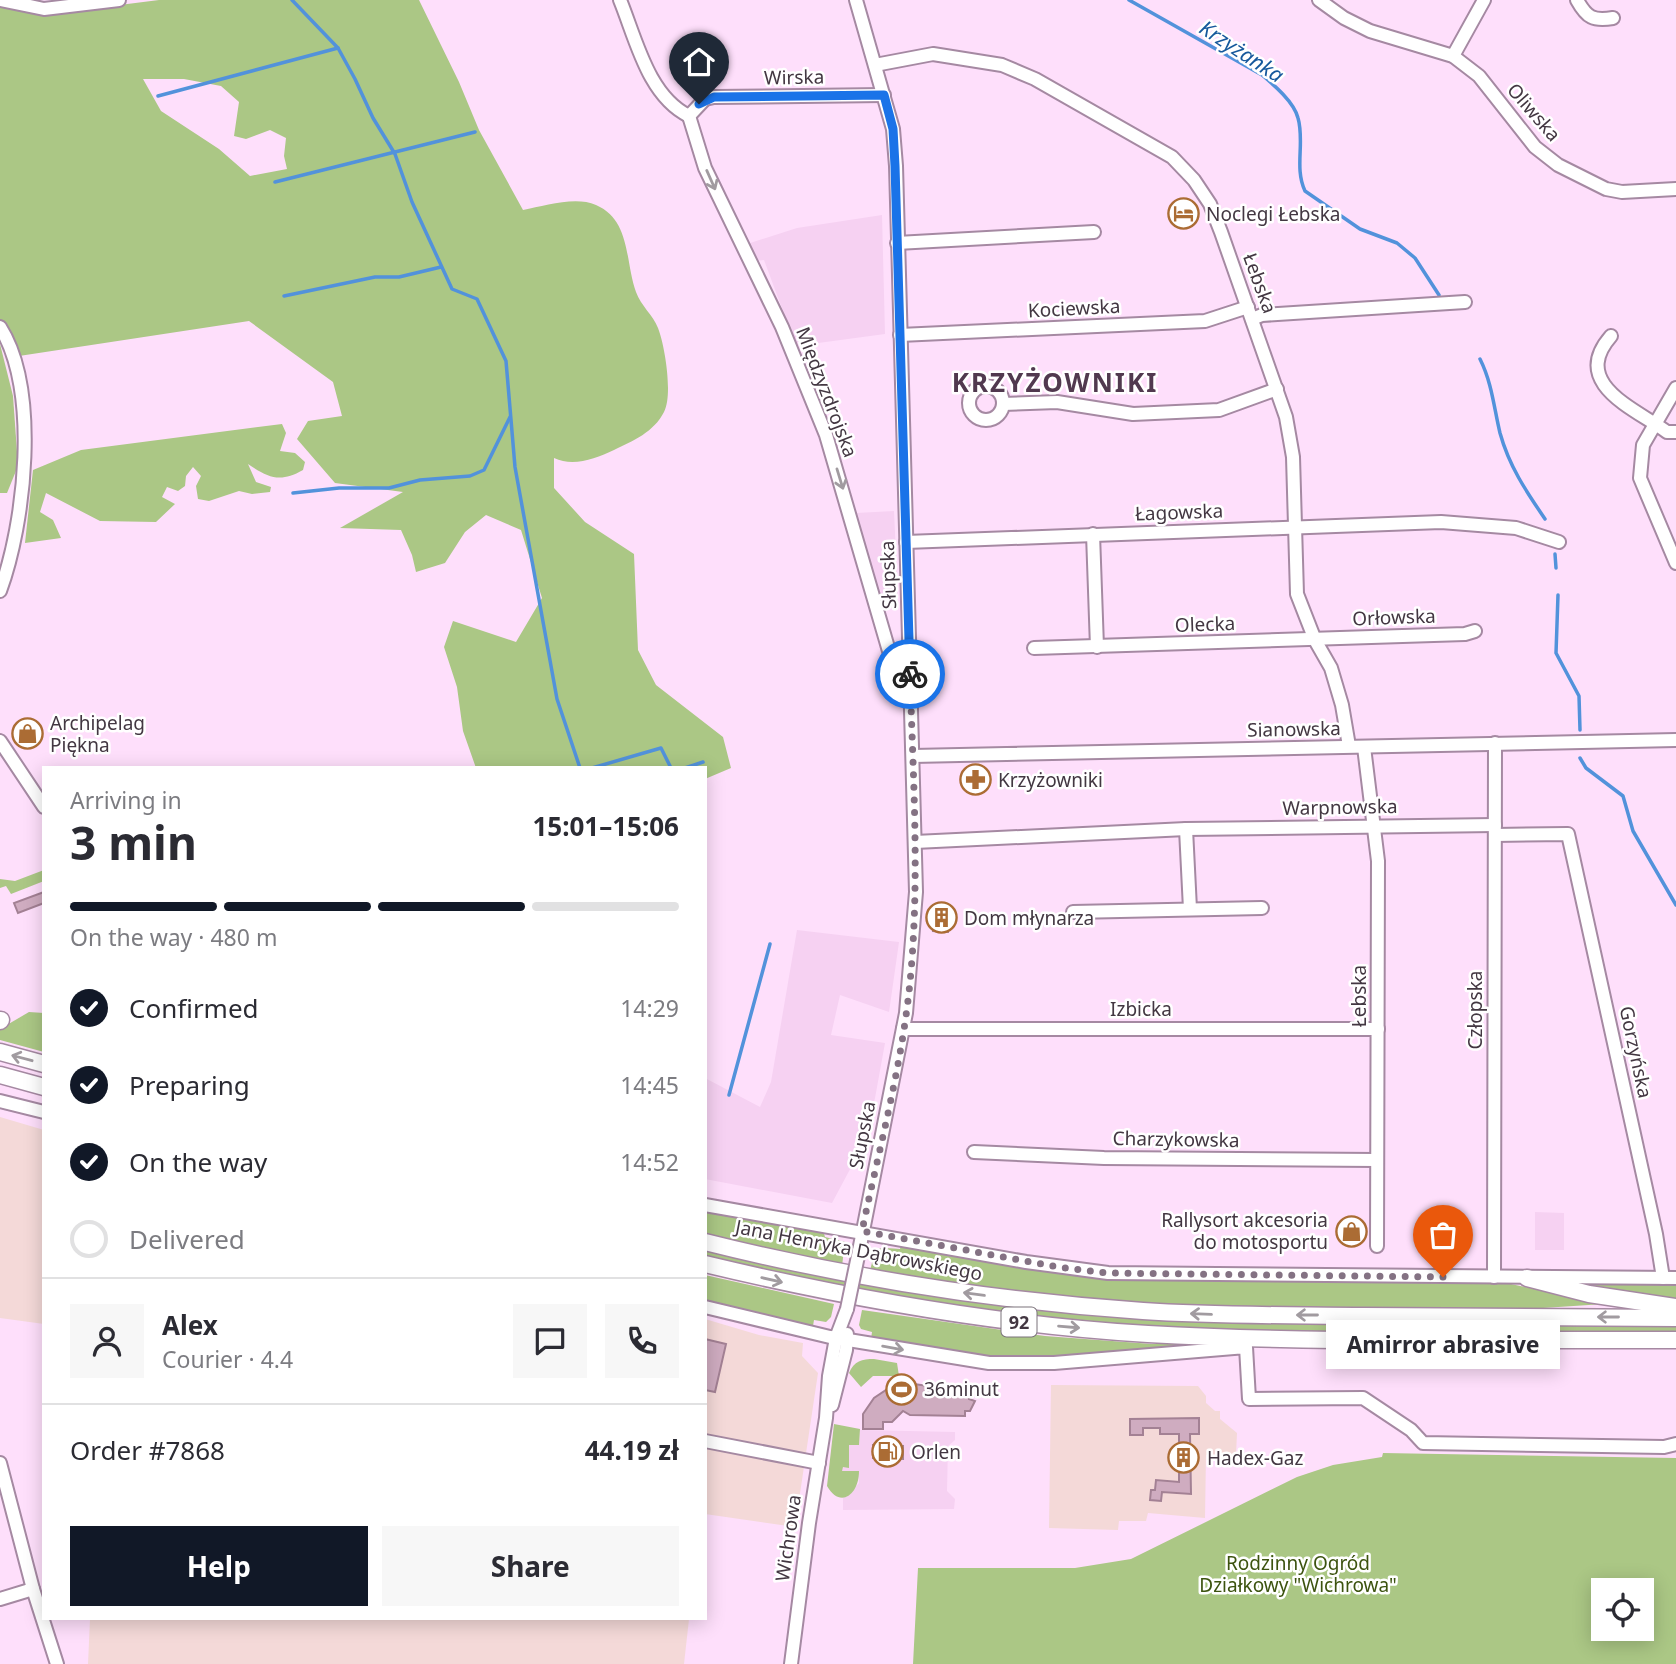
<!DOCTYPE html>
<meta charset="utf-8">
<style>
:root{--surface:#fff;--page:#f7f7f7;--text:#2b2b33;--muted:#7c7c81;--line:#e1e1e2;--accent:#111827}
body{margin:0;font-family:"Noto Sans",sans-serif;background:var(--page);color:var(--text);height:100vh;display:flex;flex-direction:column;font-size:26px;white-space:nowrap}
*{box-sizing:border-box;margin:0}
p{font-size:23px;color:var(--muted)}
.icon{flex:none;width:38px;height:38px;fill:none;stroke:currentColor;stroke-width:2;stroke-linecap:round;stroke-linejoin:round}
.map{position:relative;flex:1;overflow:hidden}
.sheet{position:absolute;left:42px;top:766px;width:665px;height:854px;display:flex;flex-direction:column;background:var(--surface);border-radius:0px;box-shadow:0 4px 18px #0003}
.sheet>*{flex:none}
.buttons{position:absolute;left:1591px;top:1578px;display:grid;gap:14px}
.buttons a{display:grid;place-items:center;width:63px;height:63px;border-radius:0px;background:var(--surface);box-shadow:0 4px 18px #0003;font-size:35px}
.pin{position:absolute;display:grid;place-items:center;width:60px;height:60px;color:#fff;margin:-72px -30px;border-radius:50% 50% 50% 0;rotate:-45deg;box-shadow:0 0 7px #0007}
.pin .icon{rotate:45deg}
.courier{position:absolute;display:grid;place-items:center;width:70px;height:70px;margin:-35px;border:5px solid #1a73e8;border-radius:50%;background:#fff;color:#222;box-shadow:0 2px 9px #0007}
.bubble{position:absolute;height:49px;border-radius:0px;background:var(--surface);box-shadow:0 4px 18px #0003;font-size:23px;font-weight:700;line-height:49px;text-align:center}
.overview em{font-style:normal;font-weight:700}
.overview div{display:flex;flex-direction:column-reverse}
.overview{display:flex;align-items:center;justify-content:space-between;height:119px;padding:0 28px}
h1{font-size:46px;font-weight:700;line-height:52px}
.bar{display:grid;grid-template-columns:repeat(4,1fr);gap:10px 7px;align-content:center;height:84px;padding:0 28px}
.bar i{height:9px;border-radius:5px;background:var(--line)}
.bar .on{background:var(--accent)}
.bar p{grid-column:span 4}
.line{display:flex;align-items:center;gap:18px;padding:0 28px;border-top:2px solid var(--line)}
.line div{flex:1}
.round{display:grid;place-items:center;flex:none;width:74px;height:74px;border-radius:0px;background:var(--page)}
ol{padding:0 28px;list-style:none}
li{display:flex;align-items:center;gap:21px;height:77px}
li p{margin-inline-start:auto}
li .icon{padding:7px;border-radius:50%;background:var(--accent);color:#fff;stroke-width:4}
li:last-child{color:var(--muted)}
li i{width:38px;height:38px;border:4px solid var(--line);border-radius:50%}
.cta{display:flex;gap:14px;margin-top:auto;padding:14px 28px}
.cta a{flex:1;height:80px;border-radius:0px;background:var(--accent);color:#fff;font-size:28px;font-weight:700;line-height:80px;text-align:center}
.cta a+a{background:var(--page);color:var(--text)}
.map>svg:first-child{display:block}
.built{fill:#f6d1f2}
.industrial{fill:#f4d9d8}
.green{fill:#abc785;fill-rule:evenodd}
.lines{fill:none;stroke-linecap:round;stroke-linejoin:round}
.stream{stroke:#5292db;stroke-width:3.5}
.building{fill:#cfacc0;stroke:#a38194;stroke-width:2}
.minor-casing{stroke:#a589a2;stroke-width:16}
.major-casing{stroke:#a589a2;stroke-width:19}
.minor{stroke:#fff;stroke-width:12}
.major{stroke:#fff;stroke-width:16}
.minor-bridge-casing{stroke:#a589a2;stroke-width:16;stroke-linecap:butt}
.minor-bridge{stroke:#fff;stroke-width:12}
.oneway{stroke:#a19ba0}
.done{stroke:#847283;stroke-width:7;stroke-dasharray:0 12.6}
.route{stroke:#1a73e8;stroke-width:9}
.labels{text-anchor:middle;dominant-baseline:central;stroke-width:5;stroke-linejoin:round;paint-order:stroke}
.shield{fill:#fff;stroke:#7b737b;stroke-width:2}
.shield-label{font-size:18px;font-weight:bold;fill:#433742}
.street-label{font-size:19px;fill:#433742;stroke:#fff}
.poi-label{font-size:19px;fill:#433742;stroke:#fff;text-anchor:start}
.park-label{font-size:19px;fill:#3c530f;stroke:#fff}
.water-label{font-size:21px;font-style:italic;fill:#16589c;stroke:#fff}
.district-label{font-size:26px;font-weight:bold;letter-spacing:2px;fill:#51394f;stroke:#fff}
</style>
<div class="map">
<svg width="1676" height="1664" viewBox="0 0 1676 1664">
<rect width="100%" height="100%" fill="#fedffb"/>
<g class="built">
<path d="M882 215 885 334 796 346 764 260 756 261 747 244 797 228Z"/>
<path d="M894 511 898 599 878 600 856 513Z"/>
<path d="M797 930 899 942 889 1012 840 995 831 1035 885 1043 875 1098 864 1143 832 1203 705 1179V1078L760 1107 771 1082Z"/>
<path d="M1535 1212 1564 1213V1250H1535Z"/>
<path d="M860 1430 955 1432V1440L948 1446 947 1491 955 1499 954 1509 843 1510V1497L848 1496 859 1483 858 1471 841 1472 843 1467H849V1445H859Z"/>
</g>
<g class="industrial">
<path d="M0 1117 44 1130V1324L0 1318Z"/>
<path d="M705 1319 759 1335 803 1343 802 1356 818 1373 795 1527 705 1514Z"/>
<path d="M1051 1385 1198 1386 1206 1396V1403L1215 1411H1220V1419L1237 1433 1236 1455H1206L1205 1518 1148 1513 1146 1521H1119L1118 1530 1049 1528Z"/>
<path d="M90 1619H689L684 1664H88Z"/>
</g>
<g class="green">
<path d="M159 0H419L459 82 479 130 523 210C545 206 575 196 596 205 631 220 625 262 636 292 641 306 653 315 658 328 665 346 673 395 664 412 654 432 633 441 614 450 595 459 573 467 554 458V488L585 522 634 554 638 650 656 685 723 737 731 768 705 779V768H476L463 731 457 687 444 647 453 621 516 642 542 598 521 530 486 515 465 532 445 563 416 572 412 555 401 530 340 528 403 492 335 483 297 439 308 421 342 416 333 382 249 321 19 356 0 320V4L80 10ZM143 79H184L221 86 239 102 234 136 246 139 270 130 286 138 284 156 287 169 250 176 219 149 161 111Z"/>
<path d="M0 344 13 396 18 466 7 493H0Z"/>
<path d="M282 424 286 433 280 451 295 453 305 462 303 470C280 483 269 478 248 464L256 482 271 487 270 492 252 494 239 491 209 501 198 499 196 486 201 476 193 467 186 476 185 486 178 491 167 487 162 497 175 504 156 522 100 521 46 493 40 512 53 520 61 538 25 543 33 470 81 450Z"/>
<path d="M44 870V881L11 894 6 886 0 888V879L15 881Z"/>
<path d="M29 1012 44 1013V1052L0 1040V1029Z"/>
<path d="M705 1210 823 1230 825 1237 845 1242 842 1266 705 1234Z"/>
<path d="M901 1244 1096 1278 1511 1284 1604 1304 1512 1310 1153 1305 1005 1291 870 1271 875 1250C882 1247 894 1249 900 1249Z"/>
<path d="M705 1248 963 1299 1676 1324V1334L1264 1331 1164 1328 1068 1321 895 1298 705 1258Z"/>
<path d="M705 1275 834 1304 831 1317 826 1322 814 1320 813 1326H810L705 1301Z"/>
<path d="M1572 1284 1676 1285V1303Z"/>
<path d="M862 1310 1045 1336 1152 1344 1217 1343 1061 1359 980 1358 871 1339 872 1332 861 1329 859 1325Z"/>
<path d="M874 1359 897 1363 899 1376H873L861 1387 849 1373C854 1361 862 1359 874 1359Z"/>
<path d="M834 1424 860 1429 859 1445H849V1468L843 1467 842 1471H859C859 1495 840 1509 827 1486Z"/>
<path d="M1383 1453 1676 1458V1664H913L918 1568H1075L1131 1559 1297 1477 1333 1465 1382 1457ZM1603 1591H1642V1629H1603Z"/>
</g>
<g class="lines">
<g class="stream">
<path d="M292 0 338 48 355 79 373 118 395 154 412 202 452 289 477 299 506 361 515 467 557 699 580 768"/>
<path d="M1129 0 1262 75C1274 85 1294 102 1298 118 1305 142 1294 168 1305 191L1360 229 1397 243 1415 258 1439 295"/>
<path d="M158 96 338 48"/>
<path d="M275 182 475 132"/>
<path d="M284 296 375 277H399L441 267"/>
<path d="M1480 359C1492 383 1494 408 1500 433 1509 466 1526 491 1545 519"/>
<path d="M293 493 339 488H389L420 480 470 476 484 470 510 417"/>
<path d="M1555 554 1556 568"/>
<path d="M1558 595 1556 653 1579 696 1580 730"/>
<path d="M1580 758 1586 768 1623 796 1633 831 1676 905"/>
<path d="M592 768 661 748 671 768"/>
<path d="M685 768 703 762"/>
<path d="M729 1095 770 944"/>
</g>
</g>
<g class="building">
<path d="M44 892V903L18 913 14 903Z"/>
<path d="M934 909H949L948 932 933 931Z"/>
<path d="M705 1339 726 1344 715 1392 705 1390Z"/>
<path d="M907 1383 935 1387 970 1386 969 1399 975 1401 970 1411H965V1416L910 1415 903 1411 892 1422H883V1429H863V1414L874 1398 892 1386 894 1397Z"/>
<path d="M1199 1418V1434H1190L1191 1494 1162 1492 1161 1501 1150 1500 1151 1490H1155L1156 1480 1179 1482V1434H1160V1428H1143V1435H1130V1419Z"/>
<path d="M873 1445 903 1446V1459L873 1458Z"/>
</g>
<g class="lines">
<defs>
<g id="minor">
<path d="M1 0 44 9 119 0"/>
<path d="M620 0C636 39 648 96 689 116L705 99 704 94"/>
<path d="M856 0 893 129 896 166 916 892 906 1013 859 1251"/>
<path d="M1319 0 1344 18 1370 31 1453 56 1479 76 1535 147 1558 165 1606 189 1622 192 1676 189"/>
<path d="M1577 0C1587 18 1593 21 1613 18"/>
<path d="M1453 56 1484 0"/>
<path d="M875 65 933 54 1002 65 1035 79 1172 157 1194 180 1210 204 1221 232 1286 417 1293 457 1297 594 1315 640 1331 668 1342 705 1349 746"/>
<path d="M705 99 714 97 884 95"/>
<path d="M689 116 705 168 782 327 826 435 896 675 901 682 911 684"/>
<path d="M897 243 1094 232"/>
<path d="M1252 319 1262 315 1465 302"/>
<path d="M0 327C40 390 25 523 0 591"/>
<path d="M900 335 1205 321 1248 307"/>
<path d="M1611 336C1569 384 1636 409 1667 432H1676"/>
<circle cx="986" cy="403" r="17"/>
<path d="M1676 388 1643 445 1640 478 1676 563"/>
<path d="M1003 404 1057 402 1133 414 1219 410 1277 389"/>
<path d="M1093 534 1097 647"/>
<path d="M906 542 1441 522 1516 528 1559 542"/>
<path d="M1034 648 1465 634 1475 631"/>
<path d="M0 741 44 807"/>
<path d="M1364 747 1378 861 1377 1246"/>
<path d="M913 756 1676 740"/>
<path d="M1186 829 1190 909"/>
<path d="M1495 835 1568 834 1656 1234 1663 1278"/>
<path d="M915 842 1186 829 1495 825"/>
<path d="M1073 912 1262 908"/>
<path d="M903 1029H1378"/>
<path d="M0 1101 44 1112"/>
<path d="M974 1152 1104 1158 1377 1160"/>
<path d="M705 1205 1026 1262 1108 1273 1676 1278"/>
<path d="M1494 1277 1495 743"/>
<path d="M705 1307 830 1337 989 1363H1054L1246 1347 1249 1399 1363 1398 1411 1430 1423 1443 1664 1447 1676 1444"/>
<path d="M832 1405 846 1350 847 1334"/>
<path d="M705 1441 819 1463"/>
<path d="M0 1463 33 1589 57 1664"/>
<path d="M0 1599 33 1589"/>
<path d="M791 1664 809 1523 826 1418 829 1376 836 1338 847 1309"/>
</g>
<g id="major">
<path d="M0 1021 1 1020"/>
<path d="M0 1052 44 1064"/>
<path d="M0 1075 44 1087"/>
<path d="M705 1242C849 1278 995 1301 1143 1311 1216 1316 1291 1315 1364 1316 1468 1316 1572 1317 1676 1318"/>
<path d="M705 1264C851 1299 998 1325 1148 1334 1323 1344 1500 1339 1676 1340"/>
<path d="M1527 1278 1589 1294 1676 1307"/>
</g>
</defs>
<use href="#minor" class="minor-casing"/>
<use href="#major" class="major-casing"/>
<use href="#minor" class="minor"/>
<use href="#major" class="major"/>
<defs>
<path id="minor-bridge" d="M847 1309 859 1251"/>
</defs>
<use href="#minor-bridge" class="minor-bridge-casing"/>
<use href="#minor-bridge" class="minor-bridge"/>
</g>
<defs><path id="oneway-shaft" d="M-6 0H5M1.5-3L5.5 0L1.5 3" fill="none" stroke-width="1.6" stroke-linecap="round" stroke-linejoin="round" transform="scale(1.75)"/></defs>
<g class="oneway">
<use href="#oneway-shaft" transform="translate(711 180) rotate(66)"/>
<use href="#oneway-shaft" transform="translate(840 479) rotate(73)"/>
<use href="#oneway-shaft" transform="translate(22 1058) rotate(-165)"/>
<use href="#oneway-shaft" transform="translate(772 1280) rotate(13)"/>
<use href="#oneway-shaft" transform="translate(974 1294) rotate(-172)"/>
<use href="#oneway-shaft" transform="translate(1201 1314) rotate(-178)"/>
<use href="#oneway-shaft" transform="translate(1307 1315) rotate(-180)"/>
<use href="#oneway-shaft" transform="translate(1608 1317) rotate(-180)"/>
<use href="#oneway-shaft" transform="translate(1069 1327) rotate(5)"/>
<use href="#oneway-shaft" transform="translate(893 1348) rotate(10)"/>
</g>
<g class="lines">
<path class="done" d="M910 674C913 777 920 880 910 982 902 1065 879 1149 862 1231L1058 1267 1108 1273 1443 1277"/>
<path class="route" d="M699 104 714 97 884 95 893 129 895 166 910 674"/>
</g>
<defs>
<symbol id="hotel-ring" viewBox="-11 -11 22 22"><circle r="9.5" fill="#fff" stroke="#ab6c34" stroke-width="1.5"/><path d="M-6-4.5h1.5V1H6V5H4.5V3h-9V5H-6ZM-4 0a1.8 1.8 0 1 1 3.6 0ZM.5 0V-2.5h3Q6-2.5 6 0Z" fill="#ab6c34"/></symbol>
<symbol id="shop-ring" viewBox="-11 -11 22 22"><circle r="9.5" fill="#fff" stroke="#ab6c34" stroke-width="1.5"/><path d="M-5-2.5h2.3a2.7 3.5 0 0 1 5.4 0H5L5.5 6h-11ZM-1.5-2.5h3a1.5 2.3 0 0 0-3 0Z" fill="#ab6c34"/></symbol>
<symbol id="pharmacy-ring" viewBox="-11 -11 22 22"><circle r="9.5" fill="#fff" stroke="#ab6c34" stroke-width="1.5"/><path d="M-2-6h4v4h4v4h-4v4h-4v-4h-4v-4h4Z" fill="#ab6c34"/></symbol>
<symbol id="building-ring" viewBox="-11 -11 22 22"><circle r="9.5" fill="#fff" stroke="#ab6c34" stroke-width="1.5"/><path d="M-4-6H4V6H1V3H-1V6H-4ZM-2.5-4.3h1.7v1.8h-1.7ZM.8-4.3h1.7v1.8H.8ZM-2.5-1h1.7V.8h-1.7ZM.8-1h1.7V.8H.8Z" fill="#ab6c34"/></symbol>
<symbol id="stadium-ring" viewBox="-11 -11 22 22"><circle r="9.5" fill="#fff" stroke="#ab6c34" stroke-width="1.5"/><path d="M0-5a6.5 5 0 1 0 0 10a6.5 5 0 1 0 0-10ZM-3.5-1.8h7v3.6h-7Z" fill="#ab6c34"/></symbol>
<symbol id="fuel-ring" viewBox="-11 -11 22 22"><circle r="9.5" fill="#fff" stroke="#ab6c34" stroke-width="1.5"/><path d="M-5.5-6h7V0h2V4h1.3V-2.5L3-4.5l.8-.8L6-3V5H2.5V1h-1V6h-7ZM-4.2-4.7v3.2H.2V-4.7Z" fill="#ab6c34"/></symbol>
</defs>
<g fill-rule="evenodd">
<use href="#hotel-ring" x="1166" y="196" width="35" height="35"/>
<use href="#shop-ring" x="10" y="716" width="35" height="35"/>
<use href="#pharmacy-ring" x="958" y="762" width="35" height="35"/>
<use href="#building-ring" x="924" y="900" width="35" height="35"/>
<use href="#shop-ring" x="1334" y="1214" width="35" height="35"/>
<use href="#stadium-ring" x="884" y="1372" width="35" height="35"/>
<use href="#fuel-ring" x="870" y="1434" width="35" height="35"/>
<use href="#building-ring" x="1166" y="1440" width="35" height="35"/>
</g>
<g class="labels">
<rect class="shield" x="1001.5" y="1307.5" width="35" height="29" rx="5"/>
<g class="shield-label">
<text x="1019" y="1322">92</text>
</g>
<g class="street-label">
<text transform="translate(794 77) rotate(-1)">Wirska</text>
<text transform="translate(1534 112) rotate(49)">Oliwska</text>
<text transform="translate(1260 283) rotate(70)">Łebska</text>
<text transform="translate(1074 308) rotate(-3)">Kociewska</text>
<text transform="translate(827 392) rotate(69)">Międzyzdrojska</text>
<text transform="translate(1179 512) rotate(-2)">Łagowska</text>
<text transform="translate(888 575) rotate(-92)">Słupska</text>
<text transform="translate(1394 617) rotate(-2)">Orłowska</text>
<text transform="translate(1205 624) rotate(-2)">Olecka</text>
<text transform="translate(1294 729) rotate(-1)">Sianowska</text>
<text transform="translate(1340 807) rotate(-1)">Warpnowska</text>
<text transform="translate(1359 996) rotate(-90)">Łebska</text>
<text x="1141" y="1009">Izbicka</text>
<text transform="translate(1475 1010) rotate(-90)">Człopska</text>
<text transform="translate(1636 1052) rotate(78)">Gorzyńska</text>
<text transform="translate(862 1135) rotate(-79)">Słupska</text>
<text transform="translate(1176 1139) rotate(1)">Charzykowska</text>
<text transform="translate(859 1250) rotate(11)">Jana Henryka Dąbrowskiego</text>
<text transform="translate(788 1538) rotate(-82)">Wichrowa</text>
</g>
<g class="poi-label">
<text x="1206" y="214">Noclegi Łebska</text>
<text x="50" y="723">Archipelag<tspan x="50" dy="22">Piękna</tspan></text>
<text x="998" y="780">Krzyżowniki</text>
<text x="964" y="918">Dom młynarza</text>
<text x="1328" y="1220" text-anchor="end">Rallysort akcesoria<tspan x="1328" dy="22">do motosportu</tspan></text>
<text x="924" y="1389">36minut</text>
<text x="911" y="1452">Orlen</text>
<text x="1207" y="1458">Hadex-Gaz</text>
</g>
<g class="park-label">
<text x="1298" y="1563">Rodzinny Ogród<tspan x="1298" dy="22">Działkowy "Wichrowa"</tspan></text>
</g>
<g class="water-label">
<text transform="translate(1242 51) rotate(33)">Krzyżanka</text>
</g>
<g class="district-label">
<text x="1055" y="382">KRZYŻOWNIKI</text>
</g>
</g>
</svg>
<div class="buttons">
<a><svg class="icon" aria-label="locate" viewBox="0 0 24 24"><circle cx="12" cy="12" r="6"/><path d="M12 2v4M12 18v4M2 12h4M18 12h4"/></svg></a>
</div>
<div class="pin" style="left:1443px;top:1277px;background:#ea580c"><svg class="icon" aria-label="bag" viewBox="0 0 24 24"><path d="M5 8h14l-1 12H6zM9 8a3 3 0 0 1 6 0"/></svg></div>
<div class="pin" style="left:699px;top:104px;background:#1f2937"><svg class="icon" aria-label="home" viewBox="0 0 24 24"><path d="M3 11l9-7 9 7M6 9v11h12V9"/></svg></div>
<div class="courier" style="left:910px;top:674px"><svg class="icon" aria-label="bike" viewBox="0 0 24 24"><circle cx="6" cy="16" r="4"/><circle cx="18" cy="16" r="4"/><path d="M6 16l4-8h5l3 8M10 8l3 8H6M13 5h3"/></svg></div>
<div class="bubble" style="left:1326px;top:1320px;width:234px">Amirror abrasive</div>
<section class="sheet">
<div class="overview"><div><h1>3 min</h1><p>Arriving in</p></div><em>15:01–15:06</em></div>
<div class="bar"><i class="on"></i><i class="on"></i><i class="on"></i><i></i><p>On the way · 480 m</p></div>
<ol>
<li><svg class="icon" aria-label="check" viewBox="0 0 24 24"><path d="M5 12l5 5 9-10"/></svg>Confirmed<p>14:29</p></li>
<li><svg class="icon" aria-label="check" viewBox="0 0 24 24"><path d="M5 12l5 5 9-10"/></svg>Preparing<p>14:45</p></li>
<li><svg class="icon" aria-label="check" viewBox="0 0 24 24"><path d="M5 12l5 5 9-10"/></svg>On the way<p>14:52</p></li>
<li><i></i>Delivered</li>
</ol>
<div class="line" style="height:126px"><a class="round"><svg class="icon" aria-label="person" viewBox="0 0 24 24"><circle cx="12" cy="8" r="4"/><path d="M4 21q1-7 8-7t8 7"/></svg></a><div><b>Alex</b><p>Courier · 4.4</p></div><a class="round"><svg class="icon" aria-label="chat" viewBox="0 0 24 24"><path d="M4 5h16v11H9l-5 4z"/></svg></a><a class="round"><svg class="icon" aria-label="phone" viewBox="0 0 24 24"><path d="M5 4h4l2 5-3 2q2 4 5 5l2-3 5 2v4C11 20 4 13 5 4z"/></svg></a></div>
<div class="line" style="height:91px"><div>Order #7868</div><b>44.19 zł</b></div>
<div class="cta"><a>Help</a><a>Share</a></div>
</section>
</div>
